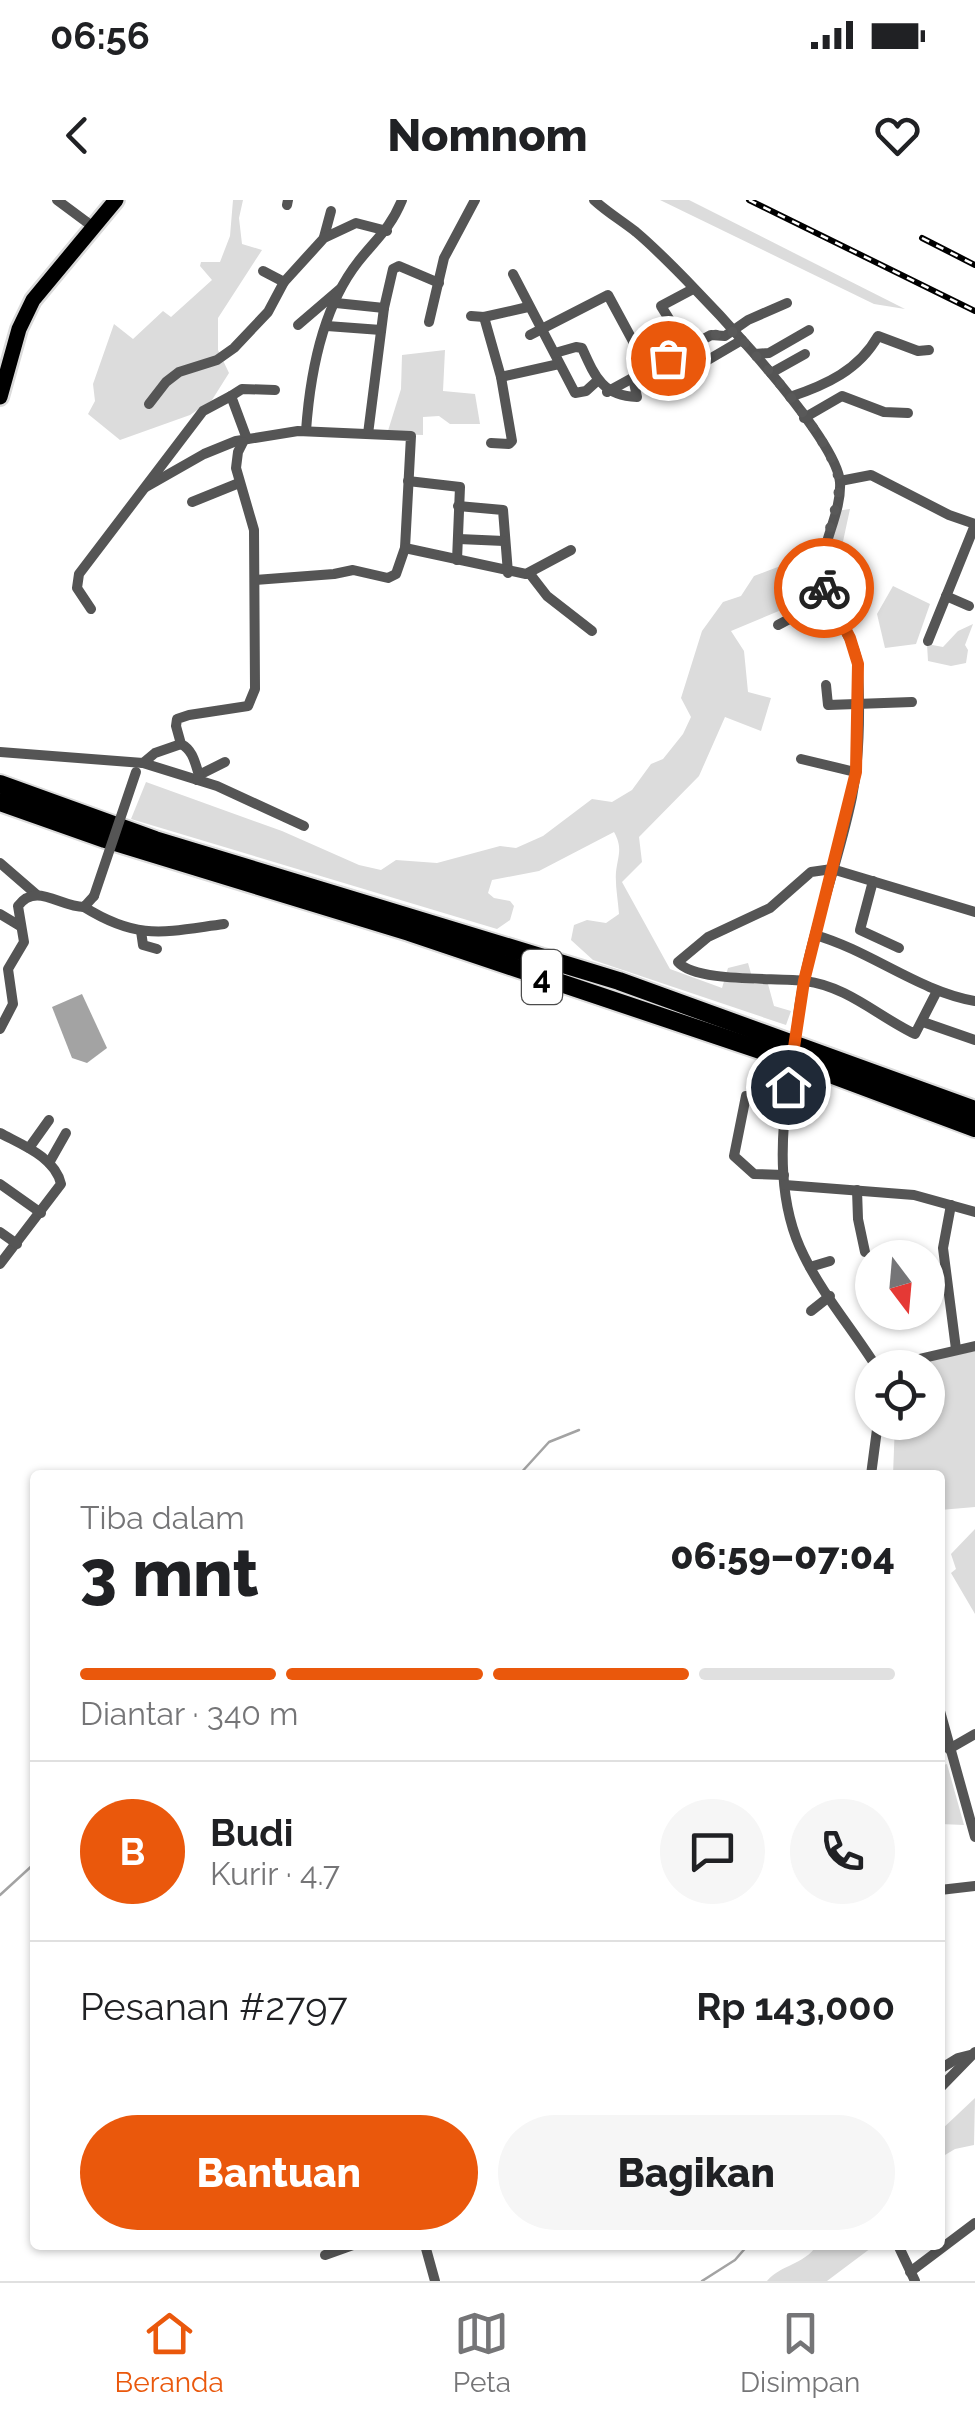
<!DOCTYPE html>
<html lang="id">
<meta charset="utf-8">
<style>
:root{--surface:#fff;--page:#f6f6f6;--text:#202124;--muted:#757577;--line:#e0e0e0;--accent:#ea580c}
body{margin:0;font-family:Raleway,sans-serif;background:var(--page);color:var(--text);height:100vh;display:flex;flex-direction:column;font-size:38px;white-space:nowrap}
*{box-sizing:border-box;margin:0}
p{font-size:32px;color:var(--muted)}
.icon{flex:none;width:55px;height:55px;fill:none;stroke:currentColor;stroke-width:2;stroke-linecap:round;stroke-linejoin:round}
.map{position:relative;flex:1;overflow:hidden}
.drawer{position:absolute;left:30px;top:1270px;width:915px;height:780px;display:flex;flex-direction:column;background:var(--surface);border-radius:10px;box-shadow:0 2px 8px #0004}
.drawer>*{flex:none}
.needle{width:65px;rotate:164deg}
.controls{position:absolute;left:855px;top:1040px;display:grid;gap:20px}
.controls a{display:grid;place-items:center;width:90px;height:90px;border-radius:50%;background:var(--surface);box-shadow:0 2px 8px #0004;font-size:50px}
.pin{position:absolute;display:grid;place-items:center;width:85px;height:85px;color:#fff;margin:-42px;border:5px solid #fff;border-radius:50%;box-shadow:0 2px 10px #0007}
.courier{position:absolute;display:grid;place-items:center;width:100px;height:100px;margin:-50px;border:8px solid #ea580c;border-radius:50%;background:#fff;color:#222;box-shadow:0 2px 12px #0007}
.head em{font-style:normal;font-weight:800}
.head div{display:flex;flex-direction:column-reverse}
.head{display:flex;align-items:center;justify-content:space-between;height:170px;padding:0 50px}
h1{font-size:65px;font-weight:800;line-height:75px}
.bar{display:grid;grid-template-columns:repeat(4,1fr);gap:15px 10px;align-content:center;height:120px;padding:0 50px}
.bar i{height:12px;border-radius:8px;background:var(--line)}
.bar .selected{background:var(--accent)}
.bar p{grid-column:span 4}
.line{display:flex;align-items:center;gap:25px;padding:0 50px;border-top:2px solid var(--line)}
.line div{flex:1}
.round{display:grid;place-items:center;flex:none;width:105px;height:105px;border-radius:52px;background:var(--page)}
.cta{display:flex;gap:20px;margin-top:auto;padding:20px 50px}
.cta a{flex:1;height:115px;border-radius:60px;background:var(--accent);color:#fff;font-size:40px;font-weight:800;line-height:115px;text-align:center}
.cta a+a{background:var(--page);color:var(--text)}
.status{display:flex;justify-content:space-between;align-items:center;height:70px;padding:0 50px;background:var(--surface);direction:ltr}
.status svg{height:28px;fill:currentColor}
header{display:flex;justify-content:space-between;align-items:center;height:130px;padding:0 50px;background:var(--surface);font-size:45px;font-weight:800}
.dock{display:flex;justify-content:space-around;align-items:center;height:140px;border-top:2px solid var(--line);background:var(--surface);font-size:28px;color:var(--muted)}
.dock a{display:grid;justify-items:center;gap:5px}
.dock .selected{color:var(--accent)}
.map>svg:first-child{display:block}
.green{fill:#dcdcdc}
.water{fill:#a3a3a3}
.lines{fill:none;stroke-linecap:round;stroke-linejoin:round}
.stream{stroke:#a3a3a3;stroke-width:2.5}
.primary-casing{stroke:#dbdbdb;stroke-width:20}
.highway-casing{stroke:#dbdbdb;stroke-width:22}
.street{stroke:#555;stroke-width:10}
.primary{stroke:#000;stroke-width:15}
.highway{stroke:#000;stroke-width:18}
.rail-casing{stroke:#000;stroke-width:6}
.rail{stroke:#fff;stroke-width:2.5;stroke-dasharray:8;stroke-linecap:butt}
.street-bridge{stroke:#555;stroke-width:10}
.done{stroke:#595959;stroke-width:10;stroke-dasharray:0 18}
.route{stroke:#ea580c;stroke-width:12}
.labels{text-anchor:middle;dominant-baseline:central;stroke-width:8;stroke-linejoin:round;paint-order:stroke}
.shield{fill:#fff;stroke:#4c4c4c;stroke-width:2.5}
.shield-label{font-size:32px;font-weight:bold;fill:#000}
</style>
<div class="status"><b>06:56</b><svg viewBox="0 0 49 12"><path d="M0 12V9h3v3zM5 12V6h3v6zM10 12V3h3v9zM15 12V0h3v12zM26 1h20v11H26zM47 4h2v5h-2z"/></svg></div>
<header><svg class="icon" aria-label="back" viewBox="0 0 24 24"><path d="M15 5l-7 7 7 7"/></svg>Nomnom<svg class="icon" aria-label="heart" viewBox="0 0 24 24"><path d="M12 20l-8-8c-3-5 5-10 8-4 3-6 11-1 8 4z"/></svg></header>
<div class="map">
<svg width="975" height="2081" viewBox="0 0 975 2081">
<rect width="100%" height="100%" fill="#fff"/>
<g class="green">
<path d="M233 0H243L239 18 242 44 262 50 218 118V150L229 173 212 200 190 215 120 240 88 214 95 201 93 184 114 124 133 139 163 111 171 117 212 80 200 66 201 62H220L230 36Z"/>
<path d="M660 0H689L905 109 874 104Z"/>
<path d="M445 150 443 191 475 194 480 224H450L439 216 423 217V235L387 234 401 189 402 155Z"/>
<path d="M850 309 839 360 810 398 731 431 744 451 748 492 771 498 761 531 725 517 699 576 639 637 642 662 622 682 670 769 722 788 728 768 748 763 754 784H768L774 806 791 811 786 825 593 760 571 740 574 725 587 720 606 723 619 714C618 700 615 685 616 672 618 655 623 648 614 632L539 671 492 680 488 693 494 698 510 701 514 706 510 720 497 729 131 619 146 582 282 631 359 665 381 670 396 660 437 663 500 646 516 648 543 636 592 599 612 602 632 590 651 564 663 559 683 534 691 517 681 498 702 431 723 402 741 396 754 376 791 362 792 381 818 385 836 311Z"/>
<path d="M893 386 930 404 916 444 885 448 877 414Z"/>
<path d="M973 424 965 445 968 450 966 463 951 466 928 461 927 444 943 447 958 431Z"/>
<path d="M975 1151V1307L940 1310V1275H893L895 1223 928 1222V1168L898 1167Z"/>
<path d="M975 1329V1414L951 1373 956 1369 951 1354Z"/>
<path d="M947 1564 964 1625 940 1624V1566Z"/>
<path d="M975 1898 974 1945 955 1949 940 1958V1931Z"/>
<path d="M817 2045H875L827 2081H767C780 2065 804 2065 817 2045Z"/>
</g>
<path class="water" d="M82 794 107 848 87 863 72 858 52 807Z"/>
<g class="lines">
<g class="stream">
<path d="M519 1275 549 1242 579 1230"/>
<path d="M0 1695 35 1663"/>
<path d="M702 2081 735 2060 748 2045"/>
</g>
<defs>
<path id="primary" d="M0 197 19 129 33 100 116 0"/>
<g id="highway">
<path d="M0 584 155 640 619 781 975 910"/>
<path d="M0 602 105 639 409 732 817 869 975 928"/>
</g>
</defs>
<use href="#primary" class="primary-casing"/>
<use href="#highway" class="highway-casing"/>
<g class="street">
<path d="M57 0 92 26"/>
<path d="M594 0C607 12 622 21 636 32 679 68 836 232 840 282 842 314 819 346 822 378 825 412 857 434 858 469 860 510 860 556 852 597 836 674 805 747 797 825"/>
<path d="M287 5 288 0"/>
<path d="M324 37 331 11"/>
<path d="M263 71 284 82"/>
<path d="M513 74 575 193 586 191 597 181"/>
<path d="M336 103 384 108"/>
<path d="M471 116 484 117 528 107"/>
<path d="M484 117 501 177 512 241 509 244 491 243"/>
<path d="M429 122 444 58 475 0"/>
<path d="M298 125 340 89"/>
<path d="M327 126 381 130"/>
<path d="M530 135 608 95 648 169"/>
<path d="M687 148 661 106 693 89"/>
<path d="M555 153 576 147 582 148C595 177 603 196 637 197L633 178"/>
<path d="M755 154 769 153 809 130"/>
<path d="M701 164 742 140"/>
<path d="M771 173 805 154"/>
<path d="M501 177 559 164"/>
<path d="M607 192 711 135 725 136 748 120 787 103"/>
<path d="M231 196 242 189 275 190"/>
<path d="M790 197C826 185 859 170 878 136L918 151 929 150"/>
<path d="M149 204 166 182 179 172 217 160 234 148 268 112 284 82 324 38 356 23 387 31"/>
<path d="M804 218 842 196 884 212 908 213"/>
<path d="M306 231C310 174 322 108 358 62 376 39 390 29 402 0"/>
<path d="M368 234 384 108 393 69 399 66 439 83"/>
<path d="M408 281 460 287 457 360"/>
<path d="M840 281 871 275 949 315 975 324"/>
<path d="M146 287 204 254 236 241 298 231 411 236 405 348 396 374 388 378 353 370 334 374 255 380"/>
<path d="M192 302 239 283"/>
<path d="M458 306 503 310 508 373"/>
<path d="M459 339 504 341"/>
<path d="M405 348 526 374 571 350"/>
<path d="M530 374 547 396 592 431"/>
<path d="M946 396 969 406"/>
<path d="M91 409 77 388 79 374 203 211 231 196 247 239"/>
<path d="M778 425 827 399"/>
<path d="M928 441 975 325"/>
<path d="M826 485 828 505 912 502"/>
<path d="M0 552 143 563 217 586 304 626"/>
<path d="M801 559 855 572"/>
<path d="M143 563 155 553 181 544"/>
<path d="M199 575 225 562"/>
<path d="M197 580 199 575C195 563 193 550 181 544L176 526 177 519 189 515 248 506 255 489 254 330 236 268 238 252 243 242"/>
<path d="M0 663 37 695"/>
<path d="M873 681 860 730 899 748"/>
<path d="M84 707C139 741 164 732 224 724"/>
<path d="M0 714 20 726"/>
<path d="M141 731 143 745 157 749"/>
<path d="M815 735C871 751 918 791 975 801"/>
<path d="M937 791 915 834C879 817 847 786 805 781 777 777 696 783 678 762L708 737 770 708 811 672 832 669 975 712"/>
<path d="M923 822 975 840"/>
<path d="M0 829 13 804 8 769 24 742 18 706C36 682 60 707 84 707L94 696"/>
<path d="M788 887C780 943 778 1005 804 1056 823 1095 854 1131 877 1168"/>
<path d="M0 933C22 945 55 957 61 984L0 1064"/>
<path d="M29 948 49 920"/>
<path d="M49 963 66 933"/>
<path d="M784 975 754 974 734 956 746 896 763 895 786 904"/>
<path d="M0 984 41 1013"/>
<path d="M785 985 914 995 975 1012"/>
<path d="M857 990 858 1019 865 1052"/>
<path d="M951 1005 943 1048 956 1149"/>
<path d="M0 1032 17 1044"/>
<path d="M810 1067 830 1061"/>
<path d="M811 1111 830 1096"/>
<path d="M880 1168 975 1146"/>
<path d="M871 1275 878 1222"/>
<path d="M940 1511 975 1637"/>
<path d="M949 1549 975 1534"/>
<path d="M940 1690 975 1686"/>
<path d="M940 1869 958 1858 970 1855"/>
<path d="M940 1888 975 1852"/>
<path d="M425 2045 435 2081"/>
<path d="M898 2045 915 2081"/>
<path d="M325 2055 353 2045"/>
<path d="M910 2072 975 2023"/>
</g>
<use href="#primary" class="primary"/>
<use href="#highway" class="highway"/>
<defs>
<g id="rail">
<path d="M749 0 975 111"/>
<path d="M922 38 975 65"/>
</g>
</defs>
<use href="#rail" class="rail-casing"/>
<use href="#rail" class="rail"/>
<g class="street-bridge">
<path d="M94 696 136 572"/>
<path d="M788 887 797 825"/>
</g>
</g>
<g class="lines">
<path class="done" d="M668 158 711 134 726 136 734 131C760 161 844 251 839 289 835 321 817 355 824 388"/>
<path class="route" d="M788 887 804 781 856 572 858 464 850 438 824 388"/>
</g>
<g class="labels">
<rect class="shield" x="522" y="750" width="40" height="54" rx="8"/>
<g class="shield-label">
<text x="542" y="777">4</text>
</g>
</g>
</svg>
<div class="controls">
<a><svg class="needle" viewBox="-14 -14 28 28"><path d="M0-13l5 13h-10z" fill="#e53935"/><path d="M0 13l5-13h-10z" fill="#757577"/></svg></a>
<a><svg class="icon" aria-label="locate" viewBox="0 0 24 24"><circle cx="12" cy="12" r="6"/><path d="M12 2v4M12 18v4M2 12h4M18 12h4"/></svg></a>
</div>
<div class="pin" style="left:668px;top:158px;background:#ea580c"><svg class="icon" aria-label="bag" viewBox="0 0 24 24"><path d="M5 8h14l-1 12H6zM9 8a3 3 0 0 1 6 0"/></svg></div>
<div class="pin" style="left:788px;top:887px;background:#1f2937"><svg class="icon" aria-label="home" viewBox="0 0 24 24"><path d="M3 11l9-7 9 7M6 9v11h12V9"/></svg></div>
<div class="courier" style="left:824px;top:388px"><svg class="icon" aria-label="bike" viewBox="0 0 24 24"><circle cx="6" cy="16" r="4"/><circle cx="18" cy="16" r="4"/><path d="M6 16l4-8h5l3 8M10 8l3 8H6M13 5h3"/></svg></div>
<section class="drawer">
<div class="head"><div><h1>3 mnt</h1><p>Tiba dalam</p></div><em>06:59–07:04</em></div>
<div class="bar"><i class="selected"></i><i class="selected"></i><i class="selected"></i><i></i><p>Diantar · 340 m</p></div>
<div class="line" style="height:180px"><b class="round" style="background:var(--accent);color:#fff">B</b><div><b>Budi</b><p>Kurir · 4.7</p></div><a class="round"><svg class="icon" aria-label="chat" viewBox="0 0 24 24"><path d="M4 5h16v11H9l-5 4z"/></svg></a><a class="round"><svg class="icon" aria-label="phone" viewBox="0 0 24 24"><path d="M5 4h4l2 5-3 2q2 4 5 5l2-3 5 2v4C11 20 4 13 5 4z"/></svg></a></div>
<div class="line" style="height:130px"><div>Pesanan #2797</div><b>Rp 143,000</b></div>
<div class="cta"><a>Bantuan</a><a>Bagikan</a></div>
</section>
</div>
<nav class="dock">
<a class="selected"><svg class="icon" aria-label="home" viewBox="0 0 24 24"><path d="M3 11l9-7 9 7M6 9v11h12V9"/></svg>Beranda</a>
<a><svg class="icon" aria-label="map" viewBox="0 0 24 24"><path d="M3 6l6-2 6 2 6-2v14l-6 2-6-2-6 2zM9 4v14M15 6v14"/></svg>Peta</a>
<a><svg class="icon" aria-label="saved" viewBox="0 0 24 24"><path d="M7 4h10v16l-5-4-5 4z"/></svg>Disimpan</a>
</nav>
